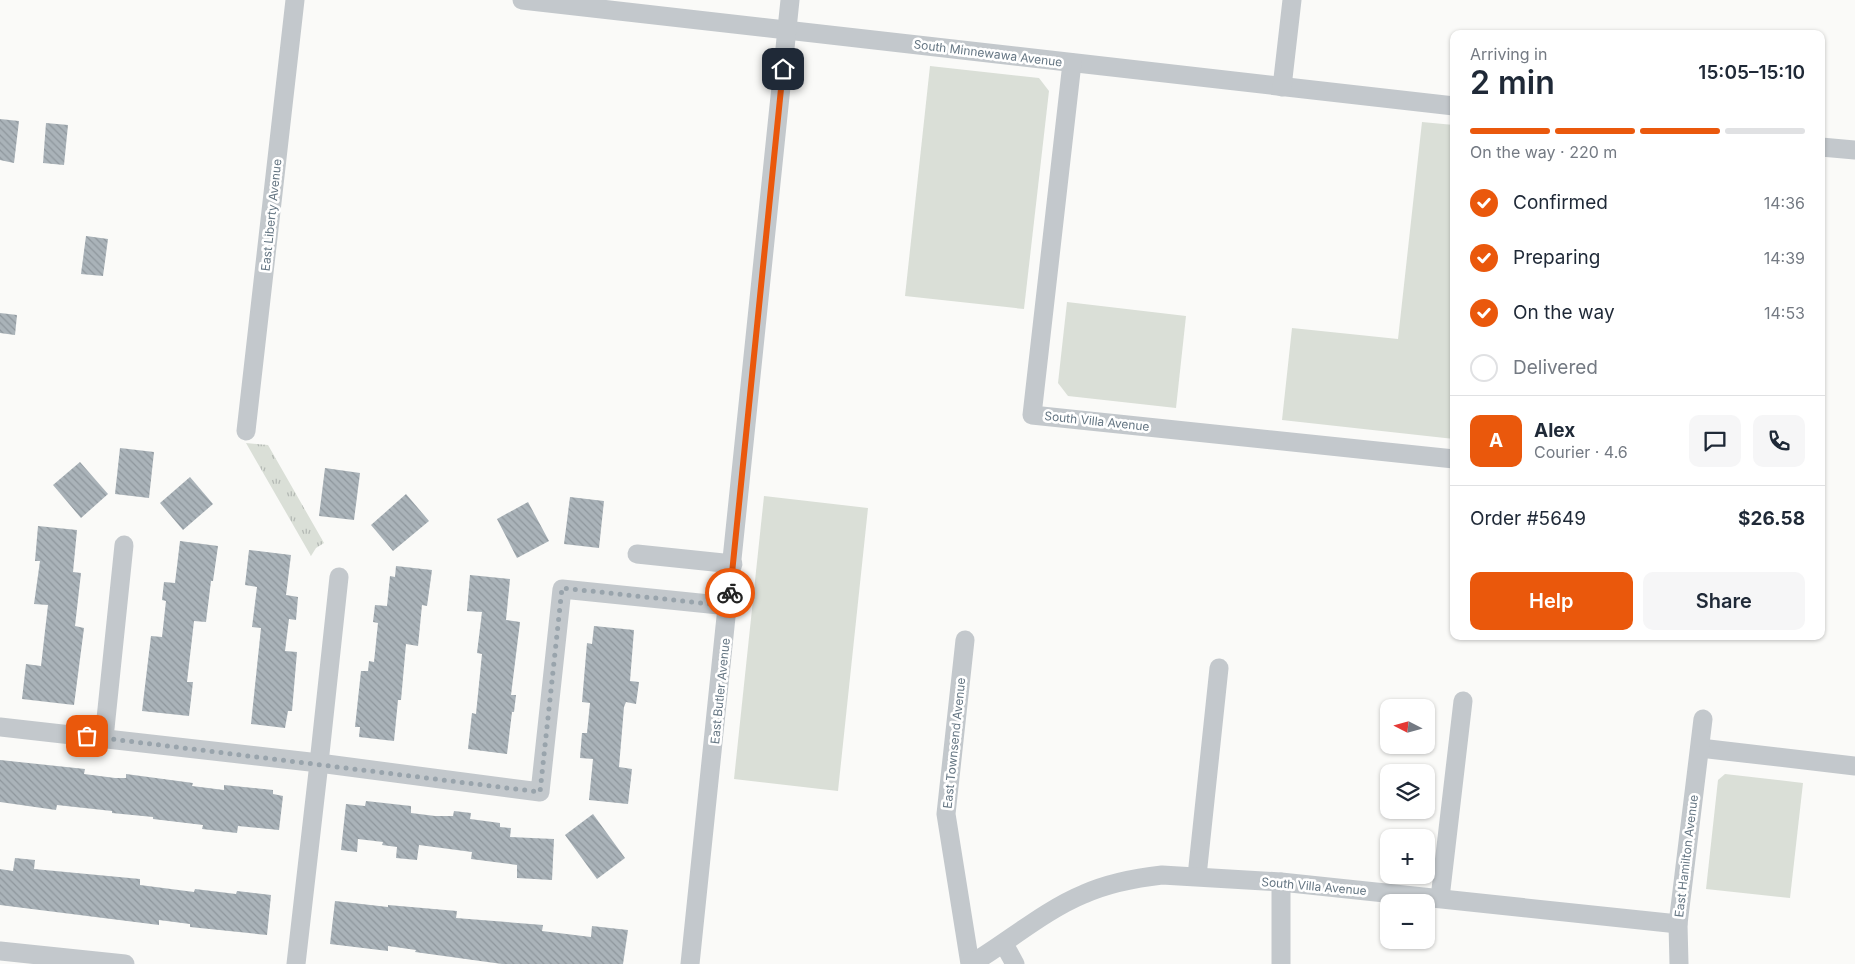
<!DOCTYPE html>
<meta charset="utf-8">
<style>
:root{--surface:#fff;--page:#f6f6f7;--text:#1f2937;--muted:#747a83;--line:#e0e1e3;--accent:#ea580c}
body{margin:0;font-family:Inter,sans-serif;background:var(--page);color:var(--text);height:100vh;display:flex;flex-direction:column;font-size:19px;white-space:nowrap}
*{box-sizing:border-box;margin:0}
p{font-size:16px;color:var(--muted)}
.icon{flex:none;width:28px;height:28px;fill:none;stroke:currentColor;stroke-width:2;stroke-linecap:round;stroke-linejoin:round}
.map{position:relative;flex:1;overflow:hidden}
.details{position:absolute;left:1450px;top:30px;width:375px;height:610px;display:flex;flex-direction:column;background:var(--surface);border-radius:10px;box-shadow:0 1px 4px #0004}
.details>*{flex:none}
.needle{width:32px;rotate:276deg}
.buttons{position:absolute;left:1380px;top:699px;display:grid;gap:10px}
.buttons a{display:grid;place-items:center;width:55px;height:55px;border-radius:10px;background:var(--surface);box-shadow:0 1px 4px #0004;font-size:25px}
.pin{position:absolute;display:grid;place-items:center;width:42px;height:42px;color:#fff;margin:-21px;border-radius:10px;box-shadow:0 2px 8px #0006}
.courier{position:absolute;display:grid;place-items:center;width:50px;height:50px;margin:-25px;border:4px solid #ea580c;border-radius:50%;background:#fff;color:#222;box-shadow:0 1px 6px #0007}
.headline em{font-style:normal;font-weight:600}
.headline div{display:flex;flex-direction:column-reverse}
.headline{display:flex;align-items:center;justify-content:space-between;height:85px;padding:0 20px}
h1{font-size:32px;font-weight:600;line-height:38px}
.bar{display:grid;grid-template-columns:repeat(4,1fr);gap:8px 5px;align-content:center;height:60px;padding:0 20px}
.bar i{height:6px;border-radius:4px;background:var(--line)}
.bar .on{background:var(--accent)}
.bar p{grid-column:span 4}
.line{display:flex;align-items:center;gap:12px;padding:0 20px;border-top:1px solid var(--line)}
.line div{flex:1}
.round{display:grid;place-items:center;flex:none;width:52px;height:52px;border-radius:10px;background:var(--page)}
ol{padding:0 20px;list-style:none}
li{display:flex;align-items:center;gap:15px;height:55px}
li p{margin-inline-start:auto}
li .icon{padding:5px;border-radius:50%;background:var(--accent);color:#fff;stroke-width:4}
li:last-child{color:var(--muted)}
li i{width:28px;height:28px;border:2px solid var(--line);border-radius:50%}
.action{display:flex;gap:10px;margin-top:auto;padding:10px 20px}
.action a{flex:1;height:58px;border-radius:10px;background:var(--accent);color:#fff;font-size:20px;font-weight:600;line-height:58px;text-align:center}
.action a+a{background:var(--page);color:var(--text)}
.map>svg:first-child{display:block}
.grass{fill:#dadfd7}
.park{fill:url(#park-tufts)}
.building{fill:url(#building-back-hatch)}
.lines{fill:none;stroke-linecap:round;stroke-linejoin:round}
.minor{stroke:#c3c8cc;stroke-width:19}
.done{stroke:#99a4ac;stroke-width:5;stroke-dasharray:0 9}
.route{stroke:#ea580c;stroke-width:6}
.labels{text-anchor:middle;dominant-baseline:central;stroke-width:5;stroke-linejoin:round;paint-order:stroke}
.street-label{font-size:12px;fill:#657683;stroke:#fff}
</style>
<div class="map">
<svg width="1855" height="964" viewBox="0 0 1855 964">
<defs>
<pattern id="park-tufts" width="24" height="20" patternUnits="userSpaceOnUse" patternTransform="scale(1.25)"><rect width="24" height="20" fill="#dadfd7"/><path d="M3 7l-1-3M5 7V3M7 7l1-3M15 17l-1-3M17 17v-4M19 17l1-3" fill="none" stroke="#b4b9b4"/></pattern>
<pattern id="building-back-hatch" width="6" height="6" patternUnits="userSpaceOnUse" patternTransform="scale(1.25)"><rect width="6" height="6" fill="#aab3b9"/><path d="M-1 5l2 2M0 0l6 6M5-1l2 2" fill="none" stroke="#8e969c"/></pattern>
</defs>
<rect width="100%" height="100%" fill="#fafaf8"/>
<g class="grass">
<path d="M930 66 1039 78 1049 91 1024 309 905 296Z"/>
<path d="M1422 122 1454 125V439L1282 420 1292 328 1398 339Z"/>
<path d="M1067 302 1186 316 1176 408 1068 396 1058 383Z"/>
<path d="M764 496 868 508 838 791 734 779Z"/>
<path d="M1725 774 1803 783 1790 898 1706 889 1718 780Z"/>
</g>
<path class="park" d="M246 443 268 445 324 543 316 548 311 556Z"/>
<g class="building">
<path d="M0 119 19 121 14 163 0 160Z"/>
<path d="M46 123 68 125 64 165 43 163Z"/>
<path d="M86 236 108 239 103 276 81 274Z"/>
<path d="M0 313 17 315 15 335 0 333Z"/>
<path d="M120 448 154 452 149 498 115 494Z"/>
<path d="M80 462 108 494 81 518 53 485Z"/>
<path d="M325 468 360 473 354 520 319 516Z"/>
<path d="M190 477 213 504 183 530 160 503Z"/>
<path d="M406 494 429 521 393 551 371 525Z"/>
<path d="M570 497 604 501 599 548 564 544Z"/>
<path d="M528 502 549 541 517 558 497 519Z"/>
<path d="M38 526 77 530 73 572 81 573 75 626 84 628 74 705 22 699 26 664 41 666 48 605 34 604 40 561H35Z"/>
<path d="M180 541 218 546 213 581H211L206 622 194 621 187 682H193L189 716 142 711 151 636 162 637 166 601 162 600 164 582 175 583Z"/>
<path d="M249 550 291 555 286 595 298 597 296 620 289 619 285 651 297 652 292 711H288L285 728 251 724 261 628 252 627 257 587 245 585Z"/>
<path d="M396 566 432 570 427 606 422 605 418 646 406 644 401 700H398L394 741 359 737 360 727H355L361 671H368L369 661 374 662 378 623 373 622 375 605 387 606 390 576 395 577Z"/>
<path d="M470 575 510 579 506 620 520 622 511 695H516L514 712H512L507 754 468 749 472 713 476 714 482 654 477 653 482 612 467 611Z"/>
<path d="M594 626 634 630 630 681 639 682 636 704 626 702 624 707 619 767 632 769 628 804 589 800 593 759 580 758 582 733H587L590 703 582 702 587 643 592 644Z"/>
<path d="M0 760 85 769 84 774 115 778H126V774L193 783 192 786 224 790V785L273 790V794L283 796 279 830 238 826 237 833 202 829 203 825 153 819V817L112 813V811L57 805 56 810 0 802Z"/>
<path d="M366 801 411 806V813L435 816H453L454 811 471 813 470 819 500 823V827L511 828 510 837 554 839 552 880 517 878V865L471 859 472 852 419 845 417 860 396 858 397 847 382 845 383 842 358 839 357 852 341 850 346 804 365 806Z"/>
<path d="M593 814 625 858 597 879 565 835Z"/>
<path d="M15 858 35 860 34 869 140 879V885L194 892 195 889 236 894 237 891 271 895 267 935 190 927V924L159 920V925L0 905V869L13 871Z"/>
<path d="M335 901 388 907V905L457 911 456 918 543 925 542 931 591 937 592 926 628 930 623 964H502L415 952 416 950 388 946V951L330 944Z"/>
</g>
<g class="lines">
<g class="minor">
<path d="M522 0 1454 106"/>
<path d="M1072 63 1032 415 1454 459"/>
<path d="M1282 87 1292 0"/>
<path d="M1821 147 1855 150"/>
<path d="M246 431 295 0"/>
<path d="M637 554 733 564"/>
<path d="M339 577 319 763 540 792 562 589 729 606"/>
<path d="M965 640 946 814 970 964"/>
<path d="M0 727 319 763 296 964"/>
<path d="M104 738 124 545"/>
<path d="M1700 748 1855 766"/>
<path d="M1197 876 1219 668"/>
<path d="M1440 898 1463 701"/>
<path d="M1004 944 1015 964"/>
<path d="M0 951 125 964"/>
<path d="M690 964 790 0"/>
<path d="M971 964C1008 942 1045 910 1084 894 1109 883 1135 878 1162 875L1281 882 1678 924"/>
<path d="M1281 964V882"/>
<path d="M1679 964 1678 924 1703 719"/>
</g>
</g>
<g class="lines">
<path class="done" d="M87 736 540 792 562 588 729 606 730 593"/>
<path class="route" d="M730 593 783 69"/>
</g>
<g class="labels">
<g class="street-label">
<text transform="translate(988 53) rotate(7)">South Minnewawa Avenue</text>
<text transform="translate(271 215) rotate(-84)">East Liberty Avenue</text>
<text transform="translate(1097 421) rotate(6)">South Villa Avenue</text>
<text transform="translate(720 691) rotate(-84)">East Butler Avenue</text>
<text transform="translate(954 743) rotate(-84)">East Townsend Avenue</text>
<text transform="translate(1686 856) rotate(-83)">East Hamilton Avenue</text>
<text transform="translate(1314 886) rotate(5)">South Villa Avenue</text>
</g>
</g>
</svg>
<div class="buttons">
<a><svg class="needle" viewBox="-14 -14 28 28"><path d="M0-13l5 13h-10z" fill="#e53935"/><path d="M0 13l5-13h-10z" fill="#747a83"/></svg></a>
<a><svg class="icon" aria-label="layers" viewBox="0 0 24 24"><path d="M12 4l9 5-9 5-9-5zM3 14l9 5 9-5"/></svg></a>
<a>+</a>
<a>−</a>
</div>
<div class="pin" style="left:87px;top:736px;background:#ea580c"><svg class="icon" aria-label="bag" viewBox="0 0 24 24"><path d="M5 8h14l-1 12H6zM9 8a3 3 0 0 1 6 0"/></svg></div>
<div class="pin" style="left:783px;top:69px;background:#1f2937"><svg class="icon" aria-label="home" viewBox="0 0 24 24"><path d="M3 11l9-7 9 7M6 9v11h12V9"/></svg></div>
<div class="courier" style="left:730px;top:593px"><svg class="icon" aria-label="bike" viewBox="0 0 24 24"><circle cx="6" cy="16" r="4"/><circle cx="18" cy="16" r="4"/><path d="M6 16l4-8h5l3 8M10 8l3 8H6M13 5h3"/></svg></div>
<section class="details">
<div class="headline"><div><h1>2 min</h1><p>Arriving in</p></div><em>15:05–15:10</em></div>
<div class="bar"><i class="on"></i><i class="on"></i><i class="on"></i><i></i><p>On the way · 220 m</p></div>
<ol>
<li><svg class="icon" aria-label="check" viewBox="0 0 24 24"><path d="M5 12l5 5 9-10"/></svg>Confirmed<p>14:36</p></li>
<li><svg class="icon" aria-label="check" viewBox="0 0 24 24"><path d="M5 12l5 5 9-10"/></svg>Preparing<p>14:39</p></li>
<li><svg class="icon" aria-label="check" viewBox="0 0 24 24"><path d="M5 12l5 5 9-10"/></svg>On the way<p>14:53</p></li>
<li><i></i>Delivered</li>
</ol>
<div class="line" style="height:90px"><b class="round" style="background:var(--accent);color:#fff">A</b><div><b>Alex</b><p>Courier · 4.6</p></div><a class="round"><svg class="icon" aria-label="chat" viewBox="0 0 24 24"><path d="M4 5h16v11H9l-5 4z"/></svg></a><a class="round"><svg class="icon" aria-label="phone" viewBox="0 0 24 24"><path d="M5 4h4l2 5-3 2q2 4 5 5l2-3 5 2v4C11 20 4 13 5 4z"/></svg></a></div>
<div class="line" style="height:65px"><div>Order #5649</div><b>$26.58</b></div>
<div class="action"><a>Help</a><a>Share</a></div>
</section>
</div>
